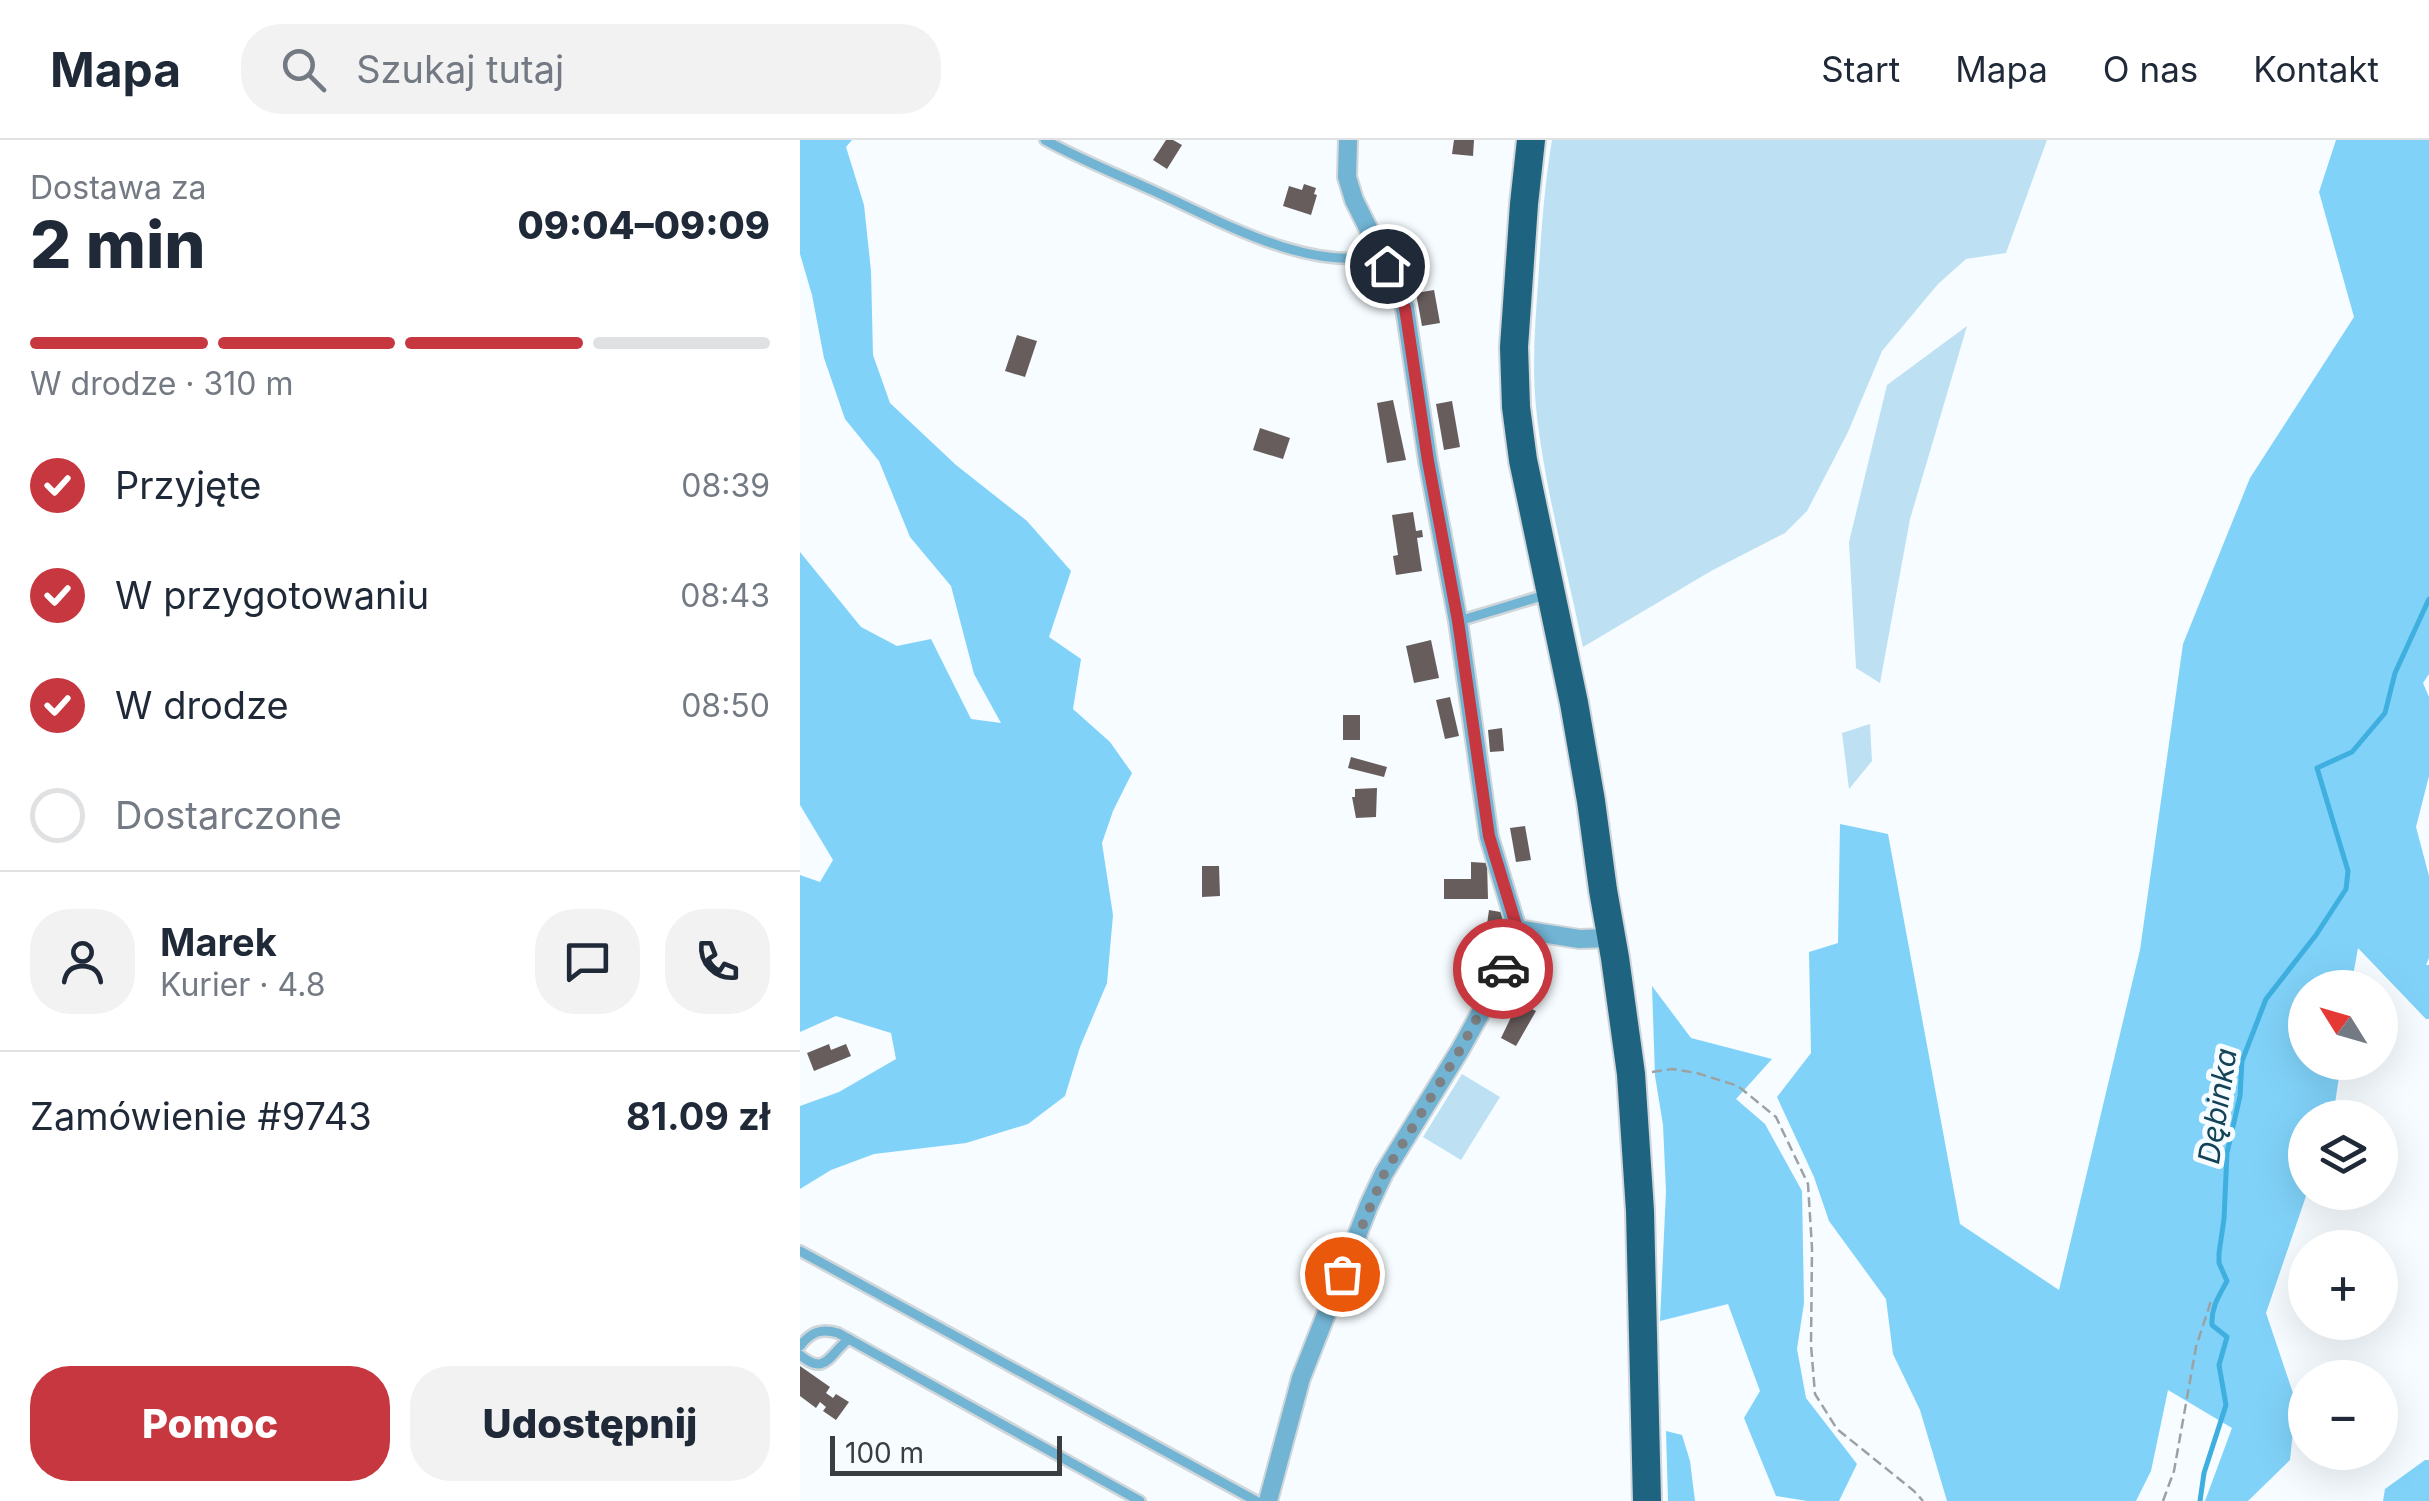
<!DOCTYPE html>
<html lang="pl">
<meta charset="utf-8">
<style>
:root{--surface:#fff;--page:#f2f2f3;--text:#1f2937;--muted:#747a83;--line:#e0e1e3;--accent:#c73740}
body{margin:0;font-family:Inter,sans-serif;background:var(--page);color:var(--text);height:100vh;display:flex;flex-direction:column;font-size:38px;white-space:nowrap}
*{box-sizing:border-box;margin:0}
p{font-size:32px;color:var(--muted)}
.icon{flex:none;width:55px;height:55px;fill:none;stroke:currentColor;stroke-width:2;stroke-linecap:round;stroke-linejoin:round}
.map{position:relative;flex:1;overflow:hidden}
.sheet{display:flex;flex-direction:column;background:var(--surface);width:800px}
.sheet>*{flex:none}
.needle{width:65px;rotate:307deg}
.buttons{position:absolute;left:1488px;top:830px;display:grid;gap:20px}
.buttons a{display:grid;place-items:center;width:110px;height:110px;border-radius:50%;background:var(--surface);box-shadow:0 10px 40px #0002;font-size:50px}
.scale{position:absolute;left:30px;bottom:25px;width:232px;box-sizing:border-box;padding-left:10px;border:5px solid #3a3e40;border-top:0;font-size:28px;line-height:35px;white-space:nowrap;color:#3a3e40;-webkit-text-stroke:8px #f6fcff;paint-order:stroke}
.pin{position:absolute;display:grid;place-items:center;width:85px;height:85px;color:#fff;margin:-42px;border:5px solid #fff;border-radius:50%;box-shadow:0 2px 10px #0007}
.courier{position:absolute;display:grid;place-items:center;width:100px;height:100px;margin:-50px;border:8px solid #c73740;border-radius:50%;background:#fff;color:#222;box-shadow:0 2px 12px #0007}
.headline em{font-style:normal;font-weight:800}
.headline div{display:flex;flex-direction:column-reverse}
.headline{display:flex;align-items:center;justify-content:space-between;height:170px;padding:0 30px}
h1{font-size:65px;font-weight:800;line-height:75px}
.bar{display:grid;grid-template-columns:repeat(4,1fr);gap:15px 10px;align-content:center;height:120px;padding:0 30px}
.bar i{height:12px;border-radius:8px;background:var(--line)}
.bar .current{background:var(--accent)}
.bar p{grid-column:span 4}
.line{display:flex;align-items:center;gap:25px;padding:0 30px;border-top:2px solid var(--line)}
.line div{flex:1}
.round{display:grid;place-items:center;flex:none;width:105px;height:105px;border-radius:40px;background:var(--page)}
ol{padding:0 30px;list-style:none}
li{display:flex;align-items:center;gap:30px;height:110px}
li p{margin-inline-start:auto}
li .icon{padding:10px;border-radius:50%;background:var(--accent);color:#fff;stroke-width:4}
li:last-child{color:var(--muted)}
li i{width:55px;height:55px;border:5px solid var(--line);border-radius:50%}
.primary-button{display:flex;gap:20px;margin-top:auto;padding:20px 30px}
.primary-button a{flex:1;height:115px;border-radius:40px;background:var(--accent);color:#fff;font-size:40px;font-weight:800;line-height:115px;text-align:center}
.primary-button a+a{background:var(--page);color:var(--text)}
header{display:flex;align-items:center;gap:60px;box-sizing:border-box;height:140px;padding:0 50px;background:var(--surface);border-bottom:2px solid var(--line)}
header strong{font-size:48px}
nav{display:flex;gap:55px;margin-inline-start:auto;font-size:35px}
.search{width:700px;height:90px;background:var(--page);display:flex;align-items:center;gap:25px;box-sizing:border-box;padding:0 35px;border-radius:40px;color:var(--muted);font-size:38px}
main{display:flex;flex:1;min-height:0}
.map>svg:first-child{display:block}
.green{fill:#bde1f3}
.forest{fill:#81d2f9}
.lines{fill:none;stroke-linecap:round;stroke-linejoin:round}
.stream{stroke:#3fafdf;stroke-width:5}
.building{fill:#675d5c}
.service-casing{stroke:#d0d6d9;stroke-width:14}
.minor-casing{stroke:#d0d6d9;stroke-width:22}
.trunk-casing{stroke:#d0d6d9;stroke-width:32}
.path{stroke:#9ca1a3;stroke-width:2.5;stroke-dasharray:10 5;stroke-linecap:butt}
.service{stroke:#72b4d4;stroke-width:9}
.minor{stroke:#72b4d4;stroke-width:18}
.trunk{stroke:#1e6481;stroke-width:28}
.done{stroke:#7c8083;stroke-width:10;stroke-dasharray:0 18}
.route{stroke:#c73740;stroke-width:12}
.labels{text-anchor:middle;dominant-baseline:central;stroke-width:10;stroke-linejoin:round;paint-order:stroke}
.water-label{font-size:30px;font-style:italic;fill:#144357;stroke:#f6fcff}
</style>
<header>
<strong>Mapa</strong>
<div class="search"><svg class="icon" aria-label="search" viewBox="0 0 24 24"><circle cx="10" cy="10" r="6"/><path d="M15 15l6 6"/></svg>Szukaj tutaj</div>
<nav><a>Start</a><a>Mapa</a><a>O nas</a><a>Kontakt</a></nav>
</header>
<main>
<section class="sheet">
<div class="headline"><div><h1>2 min</h1><p>Dostawa za</p></div><em>09:04–09:09</em></div>
<div class="bar"><i class="current"></i><i class="current"></i><i class="current"></i><i></i><p>W drodze · 310 m</p></div>
<ol>
<li><svg class="icon" aria-label="check" viewBox="0 0 24 24"><path d="M5 12l5 5 9-10"/></svg>Przyjęte<p>08:39</p></li>
<li><svg class="icon" aria-label="check" viewBox="0 0 24 24"><path d="M5 12l5 5 9-10"/></svg>W przygotowaniu<p>08:43</p></li>
<li><svg class="icon" aria-label="check" viewBox="0 0 24 24"><path d="M5 12l5 5 9-10"/></svg>W drodze<p>08:50</p></li>
<li><i></i>Dostarczone</li>
</ol>
<div class="line" style="height:180px"><a class="round"><svg class="icon" aria-label="person" viewBox="0 0 24 24"><circle cx="12" cy="8" r="4"/><path d="M4 21q1-7 8-7t8 7"/></svg></a><div><b>Marek</b><p>Kurier · 4.8</p></div><a class="round"><svg class="icon" aria-label="chat" viewBox="0 0 24 24"><path d="M4 5h16v11H9l-5 4z"/></svg></a><a class="round"><svg class="icon" aria-label="phone" viewBox="0 0 24 24"><path d="M5 4h4l2 5-3 2q2 4 5 5l2-3 5 2v4C11 20 4 13 5 4z"/></svg></a></div>
<div class="line" style="height:130px"><div>Zamówienie #9743</div><b>81.09 zł</b></div>
<div class="primary-button"><a>Pomoc</a><a>Udostępnij</a></div>
</section>
<div class="map">
<svg width="1629" height="1361" viewBox="0 0 1629 1361">
<rect width="100%" height="100%" fill="#f6fcff"/>
<g class="green">
<path d="M752 0H1247L1206 113 1166 119 1138 144 1082 211 1048 292 1007 371 985 393 911 431 783 507C767 429 744 345 736 267 732 226 735 185 738 144 741 96 744 48 752 0Z"/>
<path d="M1167 186 1110 379 1080 543 1056 528 1049 402 1087 245Z"/>
<path d="M1070 584 1072 621 1049 649 1042 593Z"/>
<path d="M662 934 700 957 661 1020 623 997Z"/>
</g>
<g class="forest">
<path d="M0 0H52L46 7 64 65 71 131 73 215 90 263 156 325 227 381 271 431 249 497 281 519 273 569 310 602 332 633 313 671 302 703 313 775 307 843 280 907 265 956 228 984 166 1003 74 1014 31 1030 0 1049V966L39 952 96 919 91 893 36 876 0 892V735L20 742 33 720 0 665V412L61 487 97 506 131 499 171 579 201 583 174 534 151 446 110 397 79 321 45 279 24 218 12 155 0 114Z"/>
<path d="M1536 0H1629V534L1623 543 1629 557V636L1616 687 1629 736V818L1626 825H1629V879H1626L1558 808 1551 847 1505 848V922L1541 923 1533 977 1505 978V1052L1507 1053 1466 1173 1496 1262 1490 1320 1448 1361H1405L1432 1288 1368 1250 1351 1331 1336 1361H1147L1120 1270 1093 1214 1086 1159 1029 1081 1014 1037 977 957 1011 913 1009 812 1038 803 1040 684 1088 694 1160 1084 1259 1150 1340 810 1383 504 1450 338 1554 177 1519 52Z"/>
<path d="M852 846 891 898 972 919 936 959 965 984 1002 1051 1004 1163 997 1209 1006 1258 1057 1324 1039 1361H1007L976 1356 944 1278 960 1251 928 1164 860 1181 866 1051 863 985 855 936Z"/>
<path d="M866 1291 882 1295 890 1321 895 1361H868Z"/>
<path d="M1625 1320H1629V1361H1583L1585 1349Z"/>
</g>
<g class="lines">
<path class="stream" d="M1400 1361 1404 1333 1426 1265 1419 1225 1427 1197 1412 1185C1411 1167 1419 1156 1427 1141L1419 1123V1113L1424 1079 1427 1013 1440 956 1442 921 1466 859 1516 795 1546 749 1548 731 1517 628 1552 612 1585 573 1595 533 1629 459"/>
</g>
<g class="building">
<path d="M366 0H373L382 5 367 29 353 20Z"/>
<path d="M654 0H674L673 16 652 14Z"/>
<path d="M504 44 516 48 514 54 517 55 511 75 483 66 489 46 502 50Z"/>
<path d="M576 136 580 157 562 160 559 143 563 142 562 138Z"/>
<path d="M634 150 640 183 622 186 616 153Z"/>
<path d="M217 195 237 201 225 237 205 231Z"/>
<path d="M593 260 606 320 587 323 577 263Z"/>
<path d="M652 261 660 307 644 310 636 264Z"/>
<path d="M460 288 490 298 483 319 453 310Z"/>
<path d="M613 372 616 391 622 390 623 397 617 398 622 431 596 435 593 416 598 415 592 375Z"/>
<path d="M631 500 639 538 614 543 606 506Z"/>
<path d="M650 557 659 596 645 599 636 560Z"/>
<rect x="543" y="575" width="17" height="25"/>
<path d="M702 588 704 611 690 612 688 590Z"/>
<path d="M551 617 587 627 584 637 548 628Z"/>
<path d="M577 648 576 677 556 678 552 657H555V649Z"/>
<path d="M725 686 731 720 716 722 710 688Z"/>
<path d="M671 722 687 723 688 759H644V739H671Z"/>
<path d="M402 726H419L420 756 402 757Z"/>
<path d="M689 770 706 773 700 815 683 813Z"/>
<path d="M720 863 736 871 716 906 701 898 715 869 717 870Z"/>
<path d="M29 904 31 910 46 904 51 916 14 931 7 913Z"/>
<path d="M0 1226 30 1247 26 1253 33 1258 36 1254 49 1262 36 1280 23 1271 26 1267 20 1262 16 1268 0 1256Z"/>
</g>
<g class="lines">
<defs>
<g id="service">
<path d="M245 0C281 20 319 35 356 52 422 82 508 132 581 115"/>
<path d="M659 481 745 455"/>
<path d="M0 1111 456 1361"/>
<path d="M0 1206C11 1192 21 1188 38 1193L340 1361"/>
<path d="M0 1215C26 1237 29 1214 49 1199"/>
</g>
<g id="minor">
<path d="M548 0 547 37 554 60 587 126 605 168 628 321 658 481 689 697 717 789 779 799 812 798"/>
<path d="M468 1361 501 1238 569 1065 584 1033 660 910 701 836 717 789"/>
</g>
<path id="trunk" d="M731 0 724 64 714 207 716 267 723 320 774 563 791 661 803 750 815 818 831 934 840 1071 847 1361"/>
</defs>
<use href="#service" class="service-casing"/>
<use href="#minor" class="minor-casing"/>
<use href="#trunk" class="trunk-casing"/>
<g class="path">
<path d="M852 932 872 929 897 933 938 946 976 977 1008 1044 1012 1108 1011 1205 1015 1254 1037 1289 1114 1351 1123 1361"/>
<path d="M1363 1361 1374 1331 1396 1207 1411 1161"/>
</g>
<use href="#service" class="service"/>
<use href="#minor" class="minor"/>
<use href="#trunk" class="trunk"/>
</g>
<g class="lines">
<path class="done" d="M542 1134 584 1034 660 910 703 829"/>
<path class="route" d="M587 126 605 168 628 321 658 481 689 696 717 788 703 829"/>
</g>
<g class="labels">
<g class="water-label">
<text transform="translate(1417 966) rotate(-81)">Dębinka</text>
</g>
</g>
</svg>
<div class="buttons">
<a><svg class="needle" viewBox="-14 -14 28 28"><path d="M0-13l5 13h-10z" fill="#e53935"/><path d="M0 13l5-13h-10z" fill="#747a83"/></svg></a>
<a><svg class="icon" aria-label="layers" viewBox="0 0 24 24"><path d="M12 4l9 5-9 5-9-5zM3 14l9 5 9-5"/></svg></a>
<a>+</a>
<a>−</a>
</div>
<div class="scale">100 m</div>
<div class="pin" style="left:542px;top:1134px;background:#ea580c"><svg class="icon" aria-label="bag" viewBox="0 0 24 24"><path d="M5 8h14l-1 12H6zM9 8a3 3 0 0 1 6 0"/></svg></div>
<div class="pin" style="left:587px;top:126px;background:#1f2937"><svg class="icon" aria-label="home" viewBox="0 0 24 24"><path d="M3 11l9-7 9 7M6 9v11h12V9"/></svg></div>
<div class="courier" style="left:703px;top:829px"><svg class="icon" aria-label="car" viewBox="0 0 24 24"><path d="M5 17H2v-5l4-1 3-4h7l3 4 3 1v5h-3M9 17h6M6 11h13"/><circle cx="7" cy="17" r="2"/><circle cx="17" cy="17" r="2"/></svg></div>
</div>
</main>
